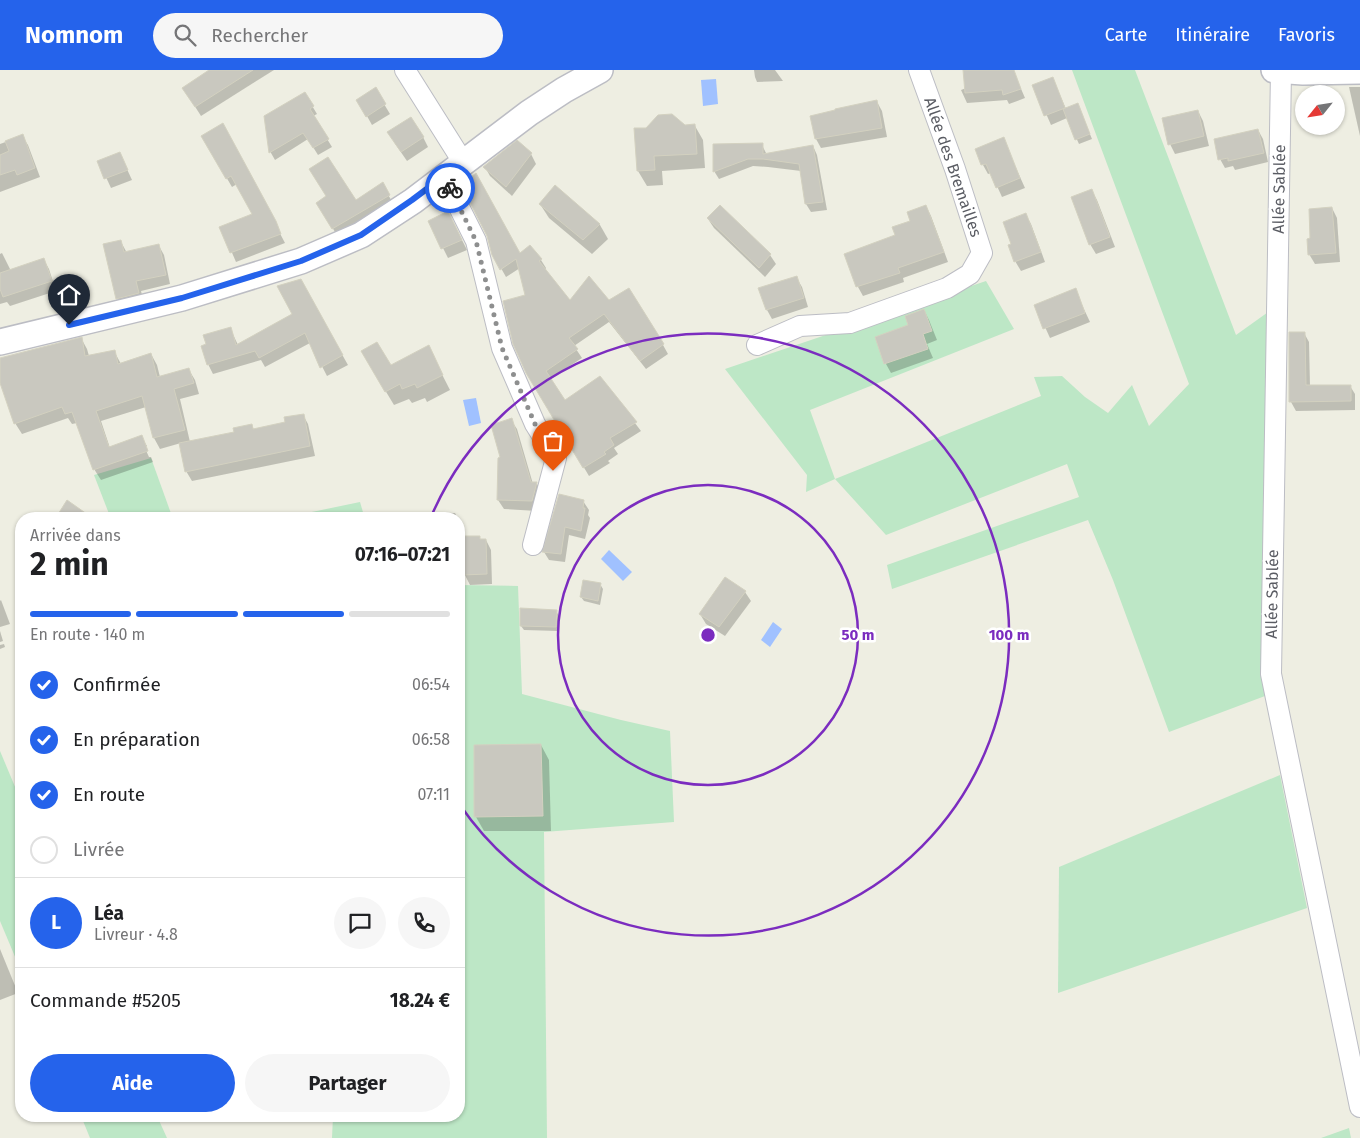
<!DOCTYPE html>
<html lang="fr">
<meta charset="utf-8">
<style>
:root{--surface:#fff;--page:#f6f6f6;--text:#202124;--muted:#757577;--line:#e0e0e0;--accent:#2563eb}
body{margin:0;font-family:"Fira Sans",sans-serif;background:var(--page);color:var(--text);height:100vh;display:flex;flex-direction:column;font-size:19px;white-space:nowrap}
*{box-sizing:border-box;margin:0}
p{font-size:16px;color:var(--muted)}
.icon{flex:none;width:28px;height:28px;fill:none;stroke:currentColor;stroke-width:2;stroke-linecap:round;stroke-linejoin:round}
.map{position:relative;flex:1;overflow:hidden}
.side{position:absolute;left:15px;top:442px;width:450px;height:610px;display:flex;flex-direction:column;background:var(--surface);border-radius:20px;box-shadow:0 1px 4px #0004}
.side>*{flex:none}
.needle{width:32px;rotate:240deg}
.fabs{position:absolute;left:1295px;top:15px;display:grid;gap:10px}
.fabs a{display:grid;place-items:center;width:50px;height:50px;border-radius:50%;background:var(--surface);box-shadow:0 1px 4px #0004;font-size:25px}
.pin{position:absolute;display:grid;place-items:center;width:42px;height:42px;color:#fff;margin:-51px -21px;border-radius:50% 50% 50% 0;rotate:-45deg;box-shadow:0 0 5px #0007}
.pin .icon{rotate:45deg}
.courier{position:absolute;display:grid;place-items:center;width:50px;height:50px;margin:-25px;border:4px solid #2563eb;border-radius:50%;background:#fff;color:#222;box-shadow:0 1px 6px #0007}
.summary em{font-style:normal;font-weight:700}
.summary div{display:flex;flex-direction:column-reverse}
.summary{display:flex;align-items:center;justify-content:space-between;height:85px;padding:0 15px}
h1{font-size:32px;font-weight:700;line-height:38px}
.bar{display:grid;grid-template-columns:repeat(4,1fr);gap:8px 5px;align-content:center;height:60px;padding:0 15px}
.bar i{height:6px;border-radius:4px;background:var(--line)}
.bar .active{background:var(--accent)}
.bar p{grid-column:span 4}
.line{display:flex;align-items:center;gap:12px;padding:0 15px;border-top:1px solid var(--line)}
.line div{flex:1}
.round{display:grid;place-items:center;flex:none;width:52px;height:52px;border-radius:26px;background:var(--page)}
ol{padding:0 15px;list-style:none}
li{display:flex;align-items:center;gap:15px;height:55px}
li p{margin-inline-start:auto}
li .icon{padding:5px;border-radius:50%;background:var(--accent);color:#fff;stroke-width:4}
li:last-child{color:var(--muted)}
li i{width:28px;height:28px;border:2px solid var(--line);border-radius:50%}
.primary-button{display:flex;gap:10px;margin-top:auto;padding:10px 15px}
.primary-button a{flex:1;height:58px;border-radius:30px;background:var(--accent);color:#fff;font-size:20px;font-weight:700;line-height:58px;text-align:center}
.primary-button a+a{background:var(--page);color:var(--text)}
header{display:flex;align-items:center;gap:30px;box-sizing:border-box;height:70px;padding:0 25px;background:var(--accent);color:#fff}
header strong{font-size:24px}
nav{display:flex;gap:28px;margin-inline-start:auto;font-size:18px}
.search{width:350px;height:45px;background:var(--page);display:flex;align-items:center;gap:12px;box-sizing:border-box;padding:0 18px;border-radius:28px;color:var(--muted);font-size:19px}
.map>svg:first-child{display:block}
.green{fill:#bde7c6}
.water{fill:#a0c1ff}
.shadow{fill:#0003}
.building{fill:#c9c8bf;stroke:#d3d1c0}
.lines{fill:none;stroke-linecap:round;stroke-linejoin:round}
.minor-casing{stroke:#bcbdc4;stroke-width:22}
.tertiary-casing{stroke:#bcbdc4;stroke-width:28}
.minor{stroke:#fff;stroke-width:20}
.tertiary{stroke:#fff;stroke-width:25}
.done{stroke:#8e8f8f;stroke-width:5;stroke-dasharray:0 9}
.route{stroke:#2563eb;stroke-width:6}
.ring{fill:none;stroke:#7b2cbf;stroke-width:2.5}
.labels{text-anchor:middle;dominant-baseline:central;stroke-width:5;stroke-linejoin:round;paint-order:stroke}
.street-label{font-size:16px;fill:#5a5c63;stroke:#fff}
.centre{fill:#7b2cbf;stroke:#fff;stroke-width:2.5}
.ring-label{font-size:15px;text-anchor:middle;font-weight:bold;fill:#7b2cbf;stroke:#fff;stroke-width:5;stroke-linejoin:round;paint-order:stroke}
</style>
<header>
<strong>Nomnom</strong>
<div class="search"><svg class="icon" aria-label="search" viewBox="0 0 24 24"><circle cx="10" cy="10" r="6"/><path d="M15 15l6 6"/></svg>Rechercher</div>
<nav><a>Carte</a><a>Itinéraire</a><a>Favoris</a></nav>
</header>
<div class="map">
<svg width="1360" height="1068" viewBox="0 0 1360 1068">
<rect width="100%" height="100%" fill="#eeeee2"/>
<g class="green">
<path d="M1072 0H1135L1236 265 1271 240 1275 341 1265 626 1169 662 1113 510 1088 450 892 519 887 495 1079 427 1067 394 886 465 835 409 806 422 807 405 725 299 986 211 1014 259 810 340 835 409 1041 326 1034 307 1062 306 1085 327 1108 343 1132 315 1149 356 1189 314Z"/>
<path d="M151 388 173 449H111L94 405Z"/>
<path d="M360 432 365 449H278Z"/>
<path d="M459 515 518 516 522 624 621 650 670 661 674 752 544 762 547 1068H332L333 1046H459Z"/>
<path d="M0 681 21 731V901L0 851Z"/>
<path d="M1280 705 1307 838 1058 923 1059 797Z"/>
<path d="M81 1046H157L167 1068H90Z"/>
<path d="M1349 1058 1351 1068H1321Z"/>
</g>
<g class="water">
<path d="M716 9 718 34 703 36 701 10Z"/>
<path d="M476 328 481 353 469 356 463 330Z"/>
<path d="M609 480 632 502 623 511 601 489Z"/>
<path d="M773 552 782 559 770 577 761 570Z"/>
</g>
<g class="shadow">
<path d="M212 0H274L201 46 189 27Z"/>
<path d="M754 0H775L783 11 757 12 755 7Z"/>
<path d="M972 0H1013L1025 28 1009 34 1007 30 967 33 961 20 966 18Z"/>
<path d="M1053 9 1066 39 1078 35 1092 69 1079 74 1067 48 1051 55 1034 16Z"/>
<path d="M1349 17H1360V66Z"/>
<path d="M375 19 390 44 372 55 358 30Z"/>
<path d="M305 24 317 44 313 46 332 77 318 85 308 69 275 90 271 83 265 47Z"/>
<path d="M877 32 882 41 887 67 821 78 816 69Z"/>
<path d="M1198 41 1203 51 1209 76 1175 84 1170 74Z"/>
<path d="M684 56H695L703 70 705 98 662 101 663 115 647 116 638 101Z"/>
<path d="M1258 60 1263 69 1268 92 1235 100 1233 96 1225 98 1220 89Z"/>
<path d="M228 64 285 173 236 192 221 157 254 145 237 114 232 117 202 66Z"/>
<path d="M22 66 28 75 40 107 0 122V74Z"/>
<path d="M423 67 428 77 407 91 394 72Z"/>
<path d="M1003 69 1025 118 1002 127 991 103 988 104 983 95Z"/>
<path d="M762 75 767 85 813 76 817 85 827 140 811 142 806 134 801 101 768 97 753 96 719 109 714 101Z"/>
<path d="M120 84 132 110 111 118 99 92Z"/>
<path d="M531 84 536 94 512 126 490 106 485 97Z"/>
<path d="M382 114 394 135 338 167 323 142 355 131Z"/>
<path d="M555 117 600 155 608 169 592 184 549 148 540 134Z"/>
<path d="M1092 121 1097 130 1115 177 1096 184 1090 174Z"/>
<path d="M720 136 770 185 776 194 765 207 714 158 708 149Z"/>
<path d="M926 136 931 146 948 192 903 208 904 212 863 226 858 217 845 185 897 165Z"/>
<path d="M1332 138 1337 148 1340 192 1315 194 1309 184Z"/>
<path d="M1026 145 1031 154 1045 192 1021 201 1015 191Z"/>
<path d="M430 152H453L467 180 448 188Z"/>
<path d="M121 172 127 183 159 176 164 185 170 214 141 221 144 233 122 238 117 228Z"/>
<path d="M530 177 541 190 546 198 545 200 570 232H609L663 275 668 284 646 299 609 252 574 276 582 288 550 309 565 332 600 307 641 361 614 378 618 384 608 391 610 393 589 406 527 302V226L520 198 506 207 493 184H520Z"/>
<path d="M2 183 11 201 44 190 49 199 56 221 10 236 7 232 0 234V184Z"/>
<path d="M796 207 802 217 808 237 772 249 767 240Z"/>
<path d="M300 210 348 295 327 306 310 273 265 297 261 290 213 304 208 294 230 258 238 275 293 244Z"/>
<path d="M1075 220 1090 252 1050 268 1035 235Z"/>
<path d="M924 240 929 250 937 270 927 274 933 288 891 303 886 294 876 268 909 256Z"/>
<path d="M1304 263 1309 272 1310 316H1350L1355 324V340L1296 341 1291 332 1290 264Z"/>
<path d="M81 268 87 279 89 286 114 281 121 294 151 284 157 295 160 307 189 300 195 310 199 324 180 329 190 372 235 363 252 355 254 360 287 353 303 345 308 354 315 386 192 411 186 401 181 373 160 379 154 368 146 337 101 351 110 378 141 367 147 376H144L149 387H151L153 392 101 410 94 399 77 353 72 354 68 348 22 364 15 353 0 309V289Z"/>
<path d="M428 277 450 320 427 332 425 328 412 333 409 329 394 335 362 282 391 296Z"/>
<path d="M511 350 517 359 533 414H537L542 423 537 441 504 439 498 430 502 388Z"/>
<path d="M583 431 589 440 588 445 590 448 585 469 569 465 565 492 549 490 544 482Z"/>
<path d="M455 443 458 449H442V444Z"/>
<path d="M464 467H479L481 470H486L491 480 492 514 470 515 465 505Z"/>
<path d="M600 514 603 519 600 535 584 531 581 527Z"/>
<path d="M745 522 751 531 725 566 706 554 700 544Z"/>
<path d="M1 530 10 554 0 557V531Z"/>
<path d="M556 541 559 546 558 561 524 560 521 556Z"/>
<path d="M0 561 3 571 0 572Z"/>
<path d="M4 574 5 577 0 579V575Z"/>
<path d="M541 675 549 690 551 761H484L476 747Z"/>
<path d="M0 879 18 923 0 930Z"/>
</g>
<g class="building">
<path d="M209 0H253L195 37 182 18Z"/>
<path d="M963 0H1014L1021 19 1003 25 1002 20 965 23Z"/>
<path d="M1053 7 1065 38 1044 46 1032 15Z"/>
<path d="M376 17 386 34 366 47 356 30Z"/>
<path d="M305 22 314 36 310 39 329 69 313 78 303 63 269 83 264 46Z"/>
<path d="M877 30 882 58 815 69 810 46 835 40V39Z"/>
<path d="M1078 33 1090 64 1075 70 1063 39Z"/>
<path d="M1198 40 1204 66 1168 75 1162 48Z"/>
<path d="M672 44 685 55 695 54 697 84 654 86 655 100 637 101 634 58H646L658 45Z"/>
<path d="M411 47 424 67 401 82 387 62Z"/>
<path d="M223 53 276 151 281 164 230 183 219 157 252 144 231 106 226 109 201 66Z"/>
<path d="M1258 59 1264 83 1228 91V88L1218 90 1214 69Z"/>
<path d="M23 64 35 98 17 105 15 100 0 105V85L9 81 5 71Z"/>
<path d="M1004 67 1020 108 996 118 986 94 981 95 975 79Z"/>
<path d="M517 70 532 83 506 117 483 97Z"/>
<path d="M763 73V84L813 75 823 132 805 134 799 94 763 89H748L713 102V74Z"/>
<path d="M120 82 128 100 104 109 97 91Z"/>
<path d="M328 87 356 130 383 112 390 125 332 159 316 133 326 126 309 99Z"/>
<path d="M476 103 520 183 530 175 542 189 539 191 570 230 589 206 609 230 629 218 664 274 640 291 604 244 569 268 578 279 546 301 565 330 600 306 637 352 610 368 614 375 604 382 606 384 583 398 526 303 513 274 503 231 525 225 516 189 500 200 492 185 487 166 461 115Z"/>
<path d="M555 115 600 154 583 170 539 134Z"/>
<path d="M1092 119 1110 167 1089 175 1071 127Z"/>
<path d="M720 135 771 184 759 198 707 148Z"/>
<path d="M926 135 944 182 898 198 900 203 856 217 844 184 895 165 892 157 910 151 907 142Z"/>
<path d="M1332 137 1336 183 1308 185 1307 169 1310 168 1309 139Z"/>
<path d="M448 141 462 170 441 179 428 151Z"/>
<path d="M1026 143 1041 182 1014 192 1008 175 1011 174 1003 152Z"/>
<path d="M121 170 124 182 159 174 166 205 136 211 139 223 116 229 103 174Z"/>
<path d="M44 188 52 211 3 227 0 219V203Z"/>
<path d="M797 206 804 228 766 240 758 218Z"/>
<path d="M301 209 343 285 320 298 305 263 259 288 255 281 207 295 201 276 206 274 203 265 231 257 236 275 292 244 277 216Z"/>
<path d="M1076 218 1085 243 1043 259 1034 235Z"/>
<path d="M924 239 932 261 923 264 928 279 884 294 875 267 908 255 905 246Z"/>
<path d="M1289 262H1305L1306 315H1351V331L1289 332Z"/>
<path d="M82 267 85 286 115 280 118 294 151 283 157 307 189 298 194 313 174 319 185 360 153 368 142 326 96 341 109 377 142 365 148 381 93 400 72 342 65 344 62 337 14 354 0 313V288Z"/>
<path d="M377 272 391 295 429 275 443 305 417 318 415 314 402 319 400 314 385 322 361 281Z"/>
<path d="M304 344 310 376 185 402 179 373 234 362 233 358 252 354 253 359 285 352 284 347Z"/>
<path d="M512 348 531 412H537L532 431 497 430 498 388 500 387 491 355Z"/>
<path d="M559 424 584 430 583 438H585L581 461 565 457 561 484 542 482Z"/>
<path d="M67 430 94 449H55Z"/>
<path d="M463 466H480V469H486L487 504 463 505Z"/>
<path d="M725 507 746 521 719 557 699 544Z"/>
<path d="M583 510 601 513 598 531 580 527Z"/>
<path d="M520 538 557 540 556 557 520 556Z"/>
<path d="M541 674 543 746 474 747V675Z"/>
</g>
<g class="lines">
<defs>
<g id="minor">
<path d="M405 0 463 92"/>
<path d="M1281 1 1271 604 1360 1037"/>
<path d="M444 107 476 171 502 278 535 354 556 388 533 475"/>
<path d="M757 275 800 256 850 253 947 218 970 204 982 183 955 99 919 0"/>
</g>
<g id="tertiary">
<path d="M1274 0 1303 2 1360 1"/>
<path d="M0 272 182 228 301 191 361 165 413 131 529 43 564 20 600 0"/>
</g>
</defs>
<use href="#minor" class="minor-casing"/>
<use href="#tertiary" class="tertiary-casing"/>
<use href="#minor" class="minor"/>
<use href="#tertiary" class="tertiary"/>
</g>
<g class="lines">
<path class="done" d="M450 118 476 171 502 278 535 354 556 388 553 401"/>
<path class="route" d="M69 255 182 228 301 191 361 165 412 130 444 106 450 118"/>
</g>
<g class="ring">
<circle cx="708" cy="565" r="150"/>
<path d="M431 447A301 301 0 1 1 460 735"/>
</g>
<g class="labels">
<g class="street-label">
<text transform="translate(953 97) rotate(71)">Allée des Bremailles</text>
<text transform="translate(1279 119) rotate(-89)">Allée Sablée</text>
<text transform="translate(1272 524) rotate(-89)">Allée Sablée</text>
</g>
</g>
<circle cx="708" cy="565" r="8" class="centre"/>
<g class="ring-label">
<text x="858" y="570">50 m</text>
<text x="1009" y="570">100 m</text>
</g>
</svg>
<div class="fabs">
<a><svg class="needle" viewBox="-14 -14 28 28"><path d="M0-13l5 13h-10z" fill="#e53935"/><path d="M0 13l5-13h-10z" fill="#757577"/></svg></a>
</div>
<div class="pin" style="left:553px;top:401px;background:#ea580c"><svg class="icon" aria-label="bag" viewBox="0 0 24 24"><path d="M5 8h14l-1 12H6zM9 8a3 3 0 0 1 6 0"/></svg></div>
<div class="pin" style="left:69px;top:255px;background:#1f2937"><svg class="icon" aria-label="home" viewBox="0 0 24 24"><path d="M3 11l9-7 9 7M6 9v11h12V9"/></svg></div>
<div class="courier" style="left:450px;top:118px"><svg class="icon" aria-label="bike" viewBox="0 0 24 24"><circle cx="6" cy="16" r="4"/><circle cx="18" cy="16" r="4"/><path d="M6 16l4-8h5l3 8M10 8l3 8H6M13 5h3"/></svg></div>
<section class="side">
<div class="summary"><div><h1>2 min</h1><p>Arrivée dans</p></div><em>07:16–07:21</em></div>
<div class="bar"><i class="active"></i><i class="active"></i><i class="active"></i><i></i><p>En route · 140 m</p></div>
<ol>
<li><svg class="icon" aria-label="check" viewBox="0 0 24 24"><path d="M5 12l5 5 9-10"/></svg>Confirmée<p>06:54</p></li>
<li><svg class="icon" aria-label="check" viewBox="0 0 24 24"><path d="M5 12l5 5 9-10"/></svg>En préparation<p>06:58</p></li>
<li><svg class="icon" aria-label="check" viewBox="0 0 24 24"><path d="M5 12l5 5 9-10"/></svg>En route<p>07:11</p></li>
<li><i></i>Livrée</li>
</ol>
<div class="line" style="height:90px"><b class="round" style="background:var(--accent);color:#fff">L</b><div><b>Léa</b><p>Livreur · 4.8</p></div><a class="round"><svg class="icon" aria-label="chat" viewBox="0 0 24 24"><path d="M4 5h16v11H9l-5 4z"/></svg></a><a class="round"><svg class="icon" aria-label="phone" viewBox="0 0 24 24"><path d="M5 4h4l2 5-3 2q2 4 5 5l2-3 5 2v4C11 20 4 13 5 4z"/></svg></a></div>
<div class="line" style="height:65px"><div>Commande #5205</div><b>18.24 €</b></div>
<div class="primary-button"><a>Aide</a><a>Partager</a></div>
</section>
</div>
